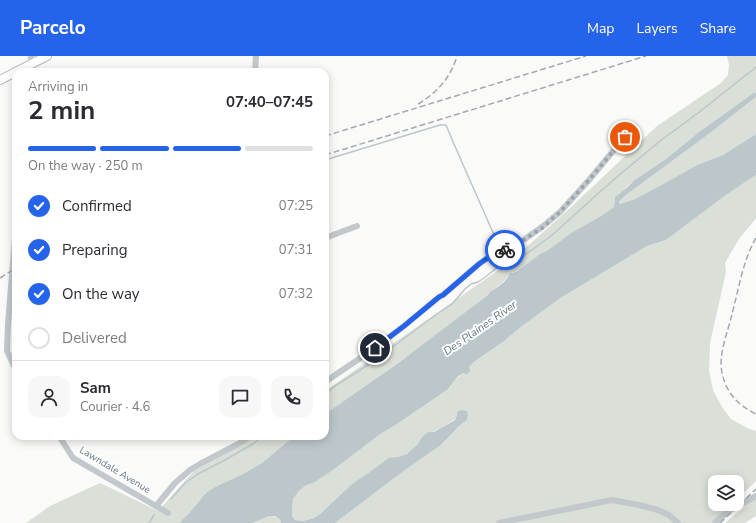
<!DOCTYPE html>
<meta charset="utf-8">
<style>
:root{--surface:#fff;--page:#f7f7f7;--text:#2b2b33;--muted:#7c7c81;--line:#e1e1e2;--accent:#2563eb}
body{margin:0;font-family:"Nunito Sans",sans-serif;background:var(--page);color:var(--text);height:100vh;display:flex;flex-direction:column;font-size:15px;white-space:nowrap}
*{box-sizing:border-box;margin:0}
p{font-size:13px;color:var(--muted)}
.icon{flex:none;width:22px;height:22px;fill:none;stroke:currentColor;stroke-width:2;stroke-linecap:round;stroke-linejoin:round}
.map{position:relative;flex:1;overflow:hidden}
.side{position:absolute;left:12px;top:12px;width:317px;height:372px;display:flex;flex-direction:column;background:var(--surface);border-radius:12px;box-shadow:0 2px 10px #0003}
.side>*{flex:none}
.controls{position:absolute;left:708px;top:419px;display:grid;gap:8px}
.controls a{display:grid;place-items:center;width:36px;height:36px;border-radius:8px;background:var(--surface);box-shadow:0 2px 10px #0003;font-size:20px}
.pin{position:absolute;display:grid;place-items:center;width:34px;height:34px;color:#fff;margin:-17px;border:2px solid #fff;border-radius:50%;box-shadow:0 1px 4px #0007}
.courier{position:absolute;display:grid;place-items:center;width:40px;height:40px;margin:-20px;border:3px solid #2563eb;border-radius:50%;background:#fff;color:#222;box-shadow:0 1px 5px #0007}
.head em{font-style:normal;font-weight:700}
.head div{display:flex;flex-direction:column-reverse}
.head{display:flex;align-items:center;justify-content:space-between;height:68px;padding:0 16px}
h1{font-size:26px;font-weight:700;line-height:30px}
.bar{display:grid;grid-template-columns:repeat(4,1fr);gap:6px 4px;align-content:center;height:48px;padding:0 16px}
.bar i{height:5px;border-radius:3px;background:var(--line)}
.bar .selected{background:var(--accent)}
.bar p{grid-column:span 4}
.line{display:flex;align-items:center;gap:10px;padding:0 16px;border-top:1px solid var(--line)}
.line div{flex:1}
.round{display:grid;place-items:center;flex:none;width:42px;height:42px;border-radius:12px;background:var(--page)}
ol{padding:0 16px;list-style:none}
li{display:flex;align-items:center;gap:12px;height:44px}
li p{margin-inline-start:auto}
li .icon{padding:4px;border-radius:50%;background:var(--accent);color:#fff;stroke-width:4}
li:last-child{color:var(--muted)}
li i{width:22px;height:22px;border:2px solid var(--line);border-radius:50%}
header{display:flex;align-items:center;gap:24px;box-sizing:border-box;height:56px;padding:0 20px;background:var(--accent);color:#fff}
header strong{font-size:19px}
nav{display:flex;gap:22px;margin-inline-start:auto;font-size:14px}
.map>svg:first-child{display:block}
.green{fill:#dadfd7}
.water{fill:#bbc7cb}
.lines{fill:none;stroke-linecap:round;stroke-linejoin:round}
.stream{stroke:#bbc7cb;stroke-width:1.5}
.major-casing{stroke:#b5babe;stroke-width:10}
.minor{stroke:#c3c8cc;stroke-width:6}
.major{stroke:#fff;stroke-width:8}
.rail{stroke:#a2aab0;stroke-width:1.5;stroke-dasharray:6 3;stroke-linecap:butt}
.done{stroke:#99a4ac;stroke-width:4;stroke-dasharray:0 7.2}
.route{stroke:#2563eb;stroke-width:5}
.labels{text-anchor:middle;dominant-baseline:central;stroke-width:4;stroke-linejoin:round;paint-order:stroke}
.street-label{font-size:10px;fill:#657683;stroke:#fff}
.water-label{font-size:11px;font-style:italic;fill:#60757c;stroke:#fff}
</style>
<header>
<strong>Parcelo</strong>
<nav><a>Map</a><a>Layers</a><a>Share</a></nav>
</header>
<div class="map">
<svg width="756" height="467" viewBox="0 0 756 467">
<rect width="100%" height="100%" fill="#fafaf8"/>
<g class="green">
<path d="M727 0H756V37L755 36 699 76 666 103 627 130 624 134 615 141 614 151 601 160 571 177 548 194 540 198 516 216H512C508 221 503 226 498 230 494 234 491 234 488 239L439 278 325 358V335L510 206 570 152 657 70 721 27 728 19 729 9Z"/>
<path d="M756 41V78L723 99 697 109 665 127 635 143 620 148 619 147 626 139 710 77Z"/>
<path d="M756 119V162L739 183 725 207 726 216 710 287 709 315 713 334 722 351 731 363 747 372 756 375V425L737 443V426H715V448H731L712 467H335L405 414 441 389 459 370 467 364 457 359 455 363 441 372 422 381 417 389 407 398 371 415 352 428 320 458 314 462 303 465 295 464 292 460 293 443 299 435 305 430 315 426 333 414 379 379 397 368 447 334 453 325 463 317 475 305 503 286 522 270 562 241 647 190 666 184 726 139Z"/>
<path d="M258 380H294L262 407 241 419 219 429 210 434 204 439 191 455 179 467H26L50 450 100 427 158 455 194 415Z"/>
<path d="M756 440V460L745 467H725Z"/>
<path d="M269 460C275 460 278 461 281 467H253Z"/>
</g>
<path class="water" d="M755 36 756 37V41L710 77 626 139 619 146 620 148 635 143 665 127 697 109 723 99 756 78V119L726 139 666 184 647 190 562 241 522 270 503 286 475 305 469 311 470 315 467 318 463 317 457 321 447 334 397 368 379 379 333 414 315 426 305 430 299 435 293 443 292 460 295 464 303 465 314 462 320 458 352 428 371 415 389 402 399 401 407 398 417 389 422 381 428 376H434L455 364 457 359V356L461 354 467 355 468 358 467 364 459 370 441 389 405 414 335 467H281L280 464 275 460H269L253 467H179L191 455 204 439 210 434 219 429 241 419 262 407 294 380H325V358L401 305 488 239C490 235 492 235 496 232 501 229 508 223 510 217L516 216 540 198 548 194 571 177 601 160 614 151 615 141 624 134 635 124 666 103 699 76Z"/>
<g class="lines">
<g class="stream">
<path d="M325 104 440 69H446L457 95 495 181 496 195"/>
<path d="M325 339 332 332 371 307 437 258 452 248 465 233 471 228 478 226 484 222 503 207 526 198 550 181 602 134 624 115 660 85 698 57 756 11"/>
<path d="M171 443 185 427 198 418 223 405 253 388 263 380"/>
<path d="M149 467 154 459"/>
</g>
<defs>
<path id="major" d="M0 24 47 0"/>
</defs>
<use href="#major" class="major-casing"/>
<g class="minor">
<path d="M30 16 31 0"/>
<path d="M255 16 256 0"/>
<path d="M16 170 8 268 7 295 16 314"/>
<path d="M325 182 357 170"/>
<path d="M325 326 375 292 404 270 439 241 443 239 479 208 486 203 522 185 542 171 560 156 589 124 634 70"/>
<path d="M59 380 73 402 168 457"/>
<path d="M156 450 175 427 190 414 200 408 238 388 251 380"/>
<path d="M499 467 612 444 639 449 658 454 669 459 678 467"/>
<path d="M715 467 727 456 756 440"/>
</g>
<use href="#major" class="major"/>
<g class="rail">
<path d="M418 48C437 37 451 21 457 0"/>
<path d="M325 80 586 0"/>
<path d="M325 99 646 0"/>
<path d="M756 182C743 204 739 232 732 258 728 276 718 298 722 317 726 337 739 350 756 358"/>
<path d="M0 222 16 212"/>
<path d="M720 467 756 433"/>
</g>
</g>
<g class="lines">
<path class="done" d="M505 194 522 185 542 172 560 156 589 124 625 81"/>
<path class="route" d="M375 292 404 270 439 241 443 239 479 208 486 203 505 194"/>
</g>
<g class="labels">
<g class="street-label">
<text transform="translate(115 414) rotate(31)">Lawndale Avenue</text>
</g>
<g class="water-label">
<text transform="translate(480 272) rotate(-35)">Des Plaines River</text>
</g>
</g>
</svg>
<div class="controls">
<a><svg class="icon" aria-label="layers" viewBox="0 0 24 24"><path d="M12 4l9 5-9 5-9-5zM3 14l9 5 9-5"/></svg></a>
</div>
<div class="pin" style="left:625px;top:81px;background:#ea580c"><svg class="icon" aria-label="bag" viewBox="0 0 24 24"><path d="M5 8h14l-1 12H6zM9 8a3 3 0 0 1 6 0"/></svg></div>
<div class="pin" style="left:375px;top:292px;background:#1f2937"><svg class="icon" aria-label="home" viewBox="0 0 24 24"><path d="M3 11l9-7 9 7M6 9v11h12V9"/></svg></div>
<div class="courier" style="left:505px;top:194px"><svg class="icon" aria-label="bike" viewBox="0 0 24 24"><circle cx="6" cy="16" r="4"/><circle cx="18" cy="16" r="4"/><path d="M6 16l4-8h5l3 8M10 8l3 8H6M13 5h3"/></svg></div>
<section class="side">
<div class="head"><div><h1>2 min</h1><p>Arriving in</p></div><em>07:40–07:45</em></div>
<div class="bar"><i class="selected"></i><i class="selected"></i><i class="selected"></i><i></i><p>On the way · 250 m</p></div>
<ol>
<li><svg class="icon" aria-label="check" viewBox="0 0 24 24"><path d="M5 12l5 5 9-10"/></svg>Confirmed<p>07:25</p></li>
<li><svg class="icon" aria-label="check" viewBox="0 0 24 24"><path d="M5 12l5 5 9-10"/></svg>Preparing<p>07:31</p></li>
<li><svg class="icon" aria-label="check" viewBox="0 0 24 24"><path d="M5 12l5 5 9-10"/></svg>On the way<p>07:32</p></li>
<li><i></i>Delivered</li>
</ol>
<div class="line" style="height:72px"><a class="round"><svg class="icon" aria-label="person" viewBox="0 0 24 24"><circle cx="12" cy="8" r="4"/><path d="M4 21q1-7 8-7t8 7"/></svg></a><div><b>Sam</b><p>Courier · 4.6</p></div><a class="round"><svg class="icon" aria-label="chat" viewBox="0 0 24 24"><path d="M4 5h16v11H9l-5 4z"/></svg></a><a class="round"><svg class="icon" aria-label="phone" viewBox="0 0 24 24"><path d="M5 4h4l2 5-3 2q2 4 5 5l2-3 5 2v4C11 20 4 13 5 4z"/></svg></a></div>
</section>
</div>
